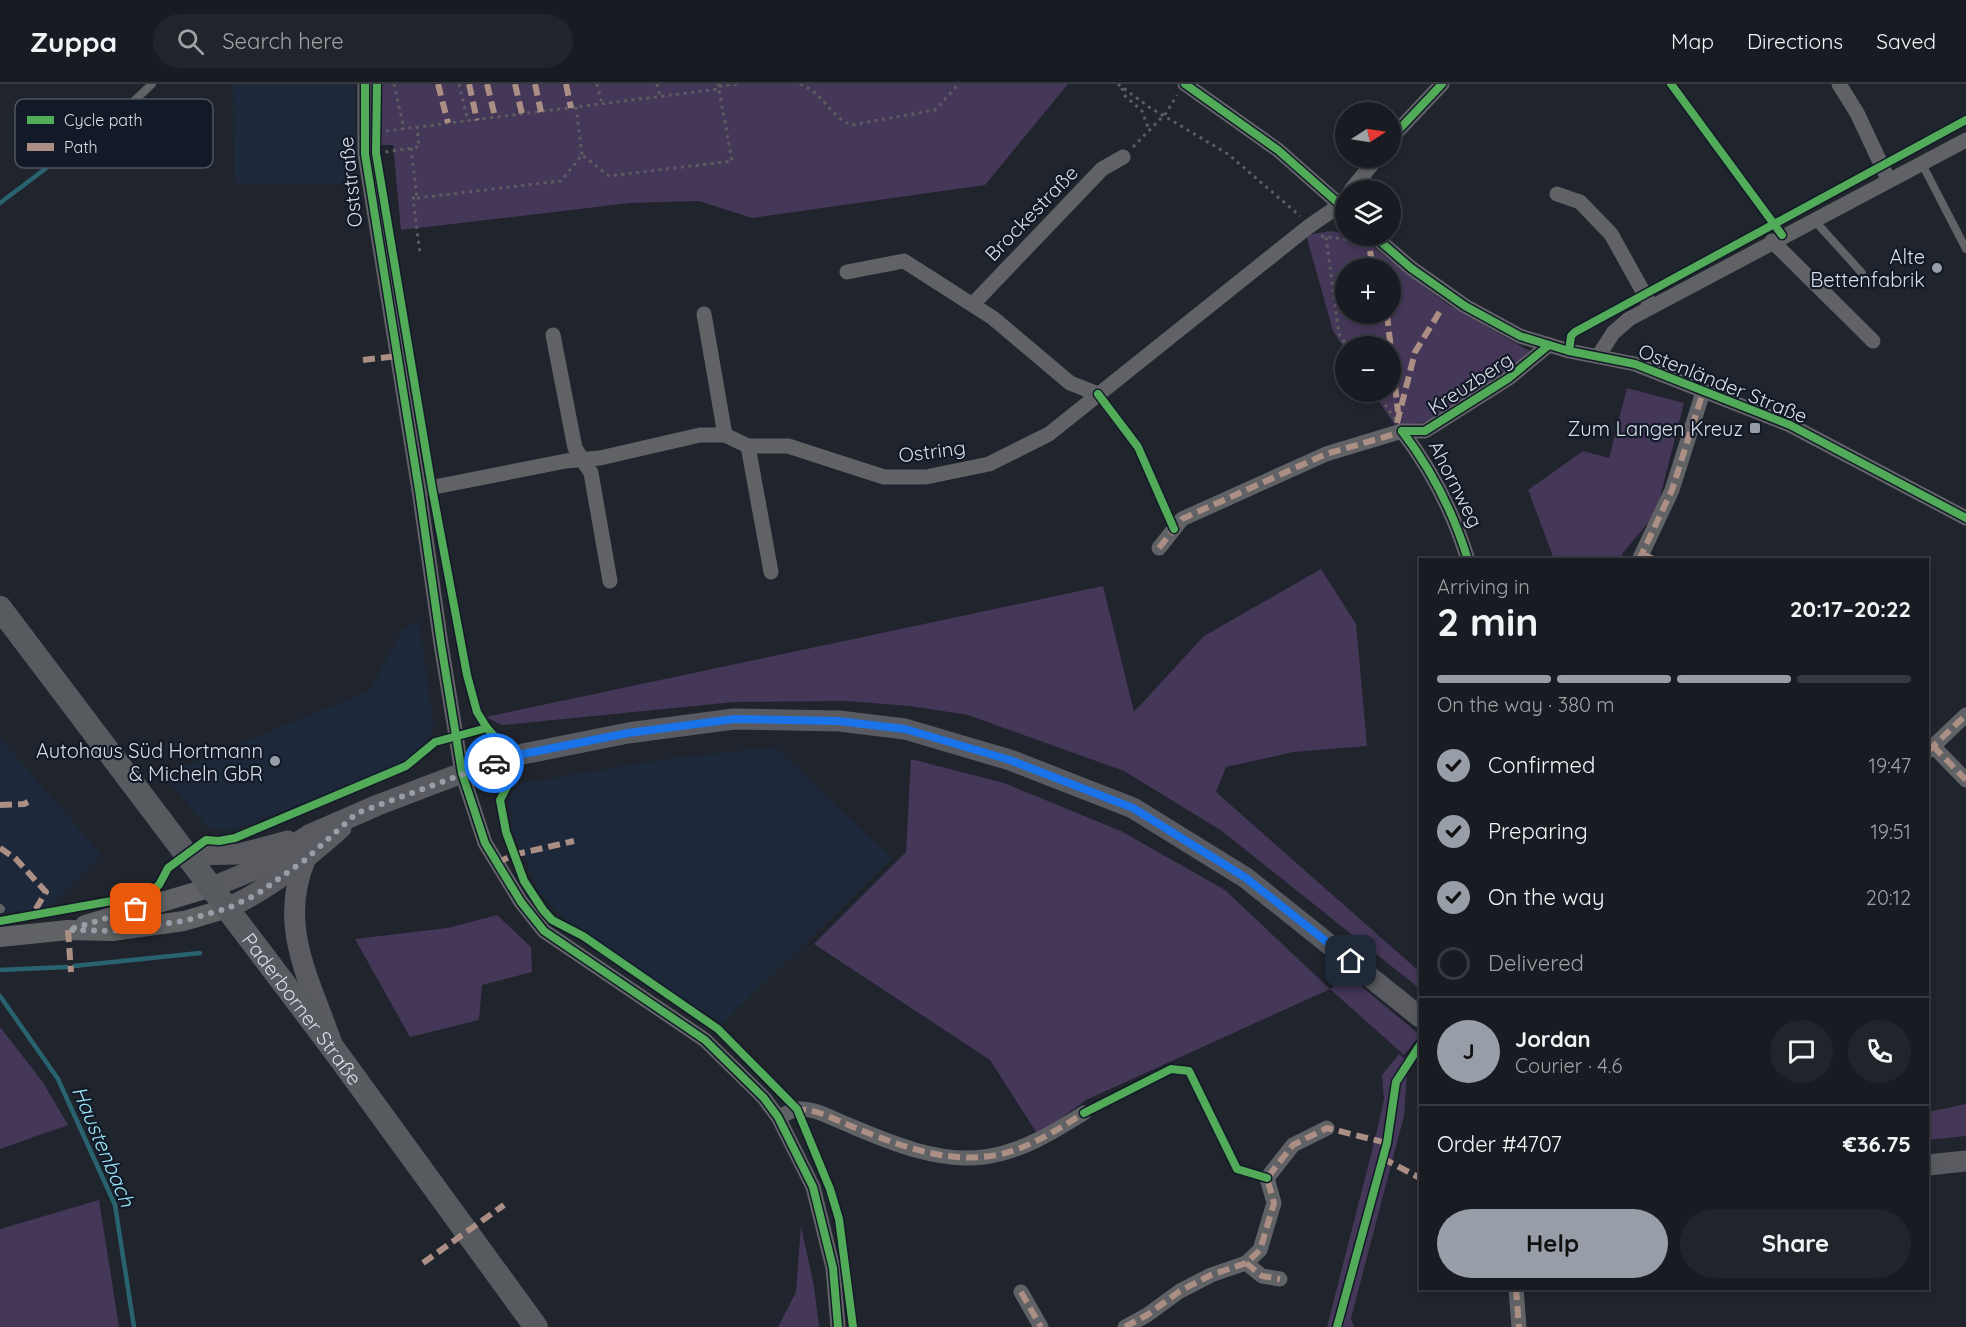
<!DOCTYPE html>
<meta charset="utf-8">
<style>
:root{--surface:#181b21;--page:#21242a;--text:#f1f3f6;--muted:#9fa1a5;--line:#36393f;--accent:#989ea7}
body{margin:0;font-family:Quicksand,sans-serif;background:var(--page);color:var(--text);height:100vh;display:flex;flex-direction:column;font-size:22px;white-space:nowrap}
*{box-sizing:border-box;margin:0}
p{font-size:20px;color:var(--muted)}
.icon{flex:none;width:33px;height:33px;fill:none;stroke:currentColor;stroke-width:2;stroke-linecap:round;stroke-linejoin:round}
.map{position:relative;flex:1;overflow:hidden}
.sheet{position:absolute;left:1419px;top:474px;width:510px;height:732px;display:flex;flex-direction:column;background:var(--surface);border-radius:0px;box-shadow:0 3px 9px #0003,0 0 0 2px var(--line)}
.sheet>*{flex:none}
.needle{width:39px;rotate:78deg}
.fabs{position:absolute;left:1335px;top:18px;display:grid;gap:12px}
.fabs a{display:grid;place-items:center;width:66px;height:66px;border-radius:50%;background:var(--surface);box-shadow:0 3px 9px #0003,0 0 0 2px var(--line);font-size:30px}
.pin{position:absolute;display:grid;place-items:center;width:51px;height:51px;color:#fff;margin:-26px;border-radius:12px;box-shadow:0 3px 9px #0006}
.courier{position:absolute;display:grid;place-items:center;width:60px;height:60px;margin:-30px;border:4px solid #1a73e8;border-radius:50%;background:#fff;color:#222;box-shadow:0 2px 8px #0007}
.headline em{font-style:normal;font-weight:700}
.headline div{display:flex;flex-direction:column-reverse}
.headline{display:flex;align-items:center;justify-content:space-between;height:102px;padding:0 18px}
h1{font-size:39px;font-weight:700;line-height:45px}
.bar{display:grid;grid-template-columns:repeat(4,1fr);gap:9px 6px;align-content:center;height:72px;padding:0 18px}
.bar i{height:8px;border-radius:4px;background:var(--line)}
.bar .on{background:var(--accent)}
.bar p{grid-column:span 4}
.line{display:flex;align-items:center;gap:15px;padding:0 18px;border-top:2px solid var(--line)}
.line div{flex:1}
.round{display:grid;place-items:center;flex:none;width:63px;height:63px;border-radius:32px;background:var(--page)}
ol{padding:0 18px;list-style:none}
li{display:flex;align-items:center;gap:18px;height:66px}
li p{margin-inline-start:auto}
li .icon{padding:6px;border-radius:50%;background:var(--accent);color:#111;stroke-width:4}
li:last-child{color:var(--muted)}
li i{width:33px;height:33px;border:3px solid var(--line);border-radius:50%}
.primary-button{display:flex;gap:12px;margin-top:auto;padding:12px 18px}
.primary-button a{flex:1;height:69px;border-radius:36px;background:var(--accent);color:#111;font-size:24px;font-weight:700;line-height:69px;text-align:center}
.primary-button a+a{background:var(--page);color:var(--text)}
header{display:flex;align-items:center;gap:36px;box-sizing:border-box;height:84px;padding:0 30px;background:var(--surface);border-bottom:2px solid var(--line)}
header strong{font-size:28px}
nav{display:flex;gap:33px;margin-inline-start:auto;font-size:21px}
.search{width:420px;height:54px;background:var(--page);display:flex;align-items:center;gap:15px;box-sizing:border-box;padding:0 21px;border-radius:33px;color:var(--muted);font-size:22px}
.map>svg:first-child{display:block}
.built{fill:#1d283a}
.green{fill:#453758;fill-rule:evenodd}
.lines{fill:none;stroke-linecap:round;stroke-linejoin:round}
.stream{stroke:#2a6370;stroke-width:4.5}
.path{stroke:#5c5d62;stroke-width:3;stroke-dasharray:3 4.5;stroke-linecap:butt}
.service{stroke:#616266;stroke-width:8}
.minor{stroke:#616266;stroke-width:15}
.tertiary{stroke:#616266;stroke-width:20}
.secondary{stroke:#5a5b60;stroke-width:21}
.primary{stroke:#575a5f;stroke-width:24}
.quiet{stroke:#ac8f84;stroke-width:6;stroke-dasharray:12 6;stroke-linecap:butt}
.cycleway-casing{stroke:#121a27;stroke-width:11}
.cycleway{stroke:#51ab58;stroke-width:8}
.done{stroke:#989ea7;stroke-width:6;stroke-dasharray:0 10.8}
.route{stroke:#1a73e8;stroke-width:8}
.poi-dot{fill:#989ea7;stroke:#121a27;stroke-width:2}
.labels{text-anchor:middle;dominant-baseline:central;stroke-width:4.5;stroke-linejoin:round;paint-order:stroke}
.street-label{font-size:20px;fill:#d9dfe9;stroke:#121a27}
.poi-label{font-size:20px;fill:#d9dfe9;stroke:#121a27;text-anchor:end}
.water-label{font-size:21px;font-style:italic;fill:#9ce6f9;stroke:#121a27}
.key{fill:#121a27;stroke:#4e5561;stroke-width:1.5}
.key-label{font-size:16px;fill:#d9dfe9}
</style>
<header>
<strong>Zuppa</strong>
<div class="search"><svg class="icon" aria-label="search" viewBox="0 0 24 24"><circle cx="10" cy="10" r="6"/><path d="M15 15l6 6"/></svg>Search here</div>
<nav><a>Map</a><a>Directions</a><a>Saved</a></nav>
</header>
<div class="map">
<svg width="1966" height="1243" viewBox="0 0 1966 1243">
<rect width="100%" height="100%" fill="#20242c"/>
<g class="built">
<path d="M233 0H355L358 100 234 99Z"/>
<path d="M419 537 434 644 424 661 397 683 232 747 209 745 163 691 369 607 403 545Z"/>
<path d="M0 654 102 771 49 823 0 830Z"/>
<path d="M775 663 892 774 722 940 574 845 540 809 514 751 508 717 517 700 666 675Z"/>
</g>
<g class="green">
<path d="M382 0H1068L985 101 752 134 699 117 630 119 401 146 393 61H380Z"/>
<path d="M1331 147 1359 152 1447 220 1533 269 1438 336 1396 343 1373 308H1390V262H1346L1345 265 1333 247 1306 151ZM1346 184H1390V230H1346Z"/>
<path d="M1627 304 1684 319 1656 429 1622 470V475H1554L1528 406 1583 367 1609 374Z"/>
<path d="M1321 485 1356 540 1367 662 1293 668 1226 683 1216 708 1420 888V905L1222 747 1124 687 968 631 910 622 845 617 734 618 502 641 486 633 1103 502 1134 628 1204 552Z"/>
<path d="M911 675 1004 699 1121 747 1225 806 1330 905 1349 892 1420 951 1404 971 1330 905 1086 1016 1038 1051 990 976 814 860 906 768Z"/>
<path d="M497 831 531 863 532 888 482 901 479 936 410 953 355 855 448 844Z"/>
<path d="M0 943 42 997 68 1041 0 1065Z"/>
<path d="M1399 970 1412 981 1407 990 1404 1032 1351 1234 1354 1243H1327L1377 1047 1384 1015 1382 991Z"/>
<path d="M1966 1020V1052L1928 1056V1028Z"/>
<path d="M99 1116 119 1243H0V1145Z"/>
<path d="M801 1142 814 1202 819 1243H778L796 1208Z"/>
</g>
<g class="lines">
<g class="stream">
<path d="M0 119 90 51"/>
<path d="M74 882 200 869"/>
<path d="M0 886 67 883"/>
<path d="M0 912 58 995 115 1121 134 1243"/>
</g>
<g class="path">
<path d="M394 0 404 45"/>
<path d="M459 0 468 37"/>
<path d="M597 0 602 20"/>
<path d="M657 0 660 12"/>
<path d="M800 0C826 11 828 31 851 41L935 26 959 0"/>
<path d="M1118 0 1149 23 1228 70 1300 132"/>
<path d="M719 2 738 0"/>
<path d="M1122 4 1124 11 1142 27 1149 46"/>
<path d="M576 23 582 71"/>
<path d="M386 47 719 5"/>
<path d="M1133 63 1166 29 1177 11"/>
<path d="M411 64 417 114H413L420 170"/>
<path d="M378 69 419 63 417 43"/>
<path d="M417 114 561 97 582 71 609 92 732 77 718 0"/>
<path d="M1321 152 1359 157"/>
<path d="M1326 153 1339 250 1347 262"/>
<path d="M1377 308 1395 335"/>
</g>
<g class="service">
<path d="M119 31 152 0"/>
<path d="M1921 78 1966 165"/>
<path d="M1814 136 1862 189"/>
<path d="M0 824 1 825"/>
</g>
<g class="minor">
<path d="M365 0V70L419 406 441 560 462 689 485 759 521 818 544 847 705 956 764 1014 778 1033 813 1103 833 1184 838 1243"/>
<path d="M1185 0 1278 66 1346 126"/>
<path d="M1839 0 1857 29 1888 95"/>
<path d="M1390 55 1442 0"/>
<path d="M1351 106 1377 74"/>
<path d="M1557 110 1580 118 1611 150 1651 222"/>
<path d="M1374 152 1411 184 1465 222 1520 252 1569 267 1635 280 1790 341 1966 434"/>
<path d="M1772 157 1873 257"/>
<path d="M847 188 904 177 993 234 1070 299 1098 310"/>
<path d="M973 220 1102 85 1123 73"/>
<path d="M704 230 725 351"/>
<path d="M553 251 575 364 591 389 610 497"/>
<path d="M1599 271 1613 249 1629 235 1966 56"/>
<path d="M1402 347C1431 385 1454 430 1468 476"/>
<path d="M748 362 771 488"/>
<path d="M419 406 566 377 600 374 700 351H725L748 362H788L884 393H926L989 380 1049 350 1308 143 1340 121 1346 114"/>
<path d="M1159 464 1182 435 1326 370 1402 347H1425L1509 294 1549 261"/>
<path d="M1639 476 1672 406 1703 308"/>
<path d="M1933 662 1966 696"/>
<path d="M1928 667 1966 631"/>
<path d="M778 1033C784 1031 792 1026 799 1025 816 1024 835 1036 851 1042 891 1059 939 1079 984 1073 1021 1068 1052 1049 1084 1029"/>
<path d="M1246 1179 1262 1192 1280 1195"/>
<path d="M1516 1204 1519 1243"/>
<path d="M1021 1208 1041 1243"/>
<path d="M1125 1243 1147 1231 1180 1207 1211 1191 1246 1179 1260 1166 1274 1119 1267 1094 1293 1061 1327 1044"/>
</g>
<g class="tertiary">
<path d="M85 841 212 803"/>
<path d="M0 853 68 846 112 847 184 837 228 824"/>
</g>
<g class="secondary">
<path d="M188 771 239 770 288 757"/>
<path d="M305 776C278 842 309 894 331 957"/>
<path d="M212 803 254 786 309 751 378 721 462 689 523 670 628 649 734 635 839 637 905 645 1010 676 1133 724 1246 794 1420 933"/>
<path d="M228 824C271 804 306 775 341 744"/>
<path d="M1928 1081 1966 1077"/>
</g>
<path class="primary" id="s1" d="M0 524 335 967 536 1243"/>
<g class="quiet">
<path d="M438 0 448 39"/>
<path d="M469 0 477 36"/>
<path d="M487 0 495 33"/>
<path d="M515 0 522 30"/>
<path d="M535 0 541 28"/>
<path d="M566 0 571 24"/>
<path d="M1370 167 1373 184"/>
<path d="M1387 230 1398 328"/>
<path d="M363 276 397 272"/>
<path d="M1397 339 1415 268 1442 224"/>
<path d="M1159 464 1182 435 1326 370 1405 347"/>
<path d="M1642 470 1656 476"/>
<path d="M1639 476 1672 406 1703 308"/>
<path d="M1933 662 1966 696"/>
<path d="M1928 667 1966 631"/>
<path d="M0 721 24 720 28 718"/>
<path d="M0 764 15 774 46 808 31 833"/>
<path d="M497 779 513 771 574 757"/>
<path d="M68 846 71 888"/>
<path d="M794 1027C811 1022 831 1034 846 1040 899 1062 959 1086 1015 1066 1040 1057 1062 1043 1084 1029"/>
<path d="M1382 1074 1420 1094"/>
<path d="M423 1179 504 1121"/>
<path d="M1246 1179 1262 1192 1280 1195"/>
<path d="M1516 1204 1519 1243"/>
<path d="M1021 1208 1041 1243"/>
<path d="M1125 1243 1147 1231 1180 1207 1211 1191 1246 1179 1260 1166 1274 1119 1267 1094 1293 1061 1327 1044 1387 1059"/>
</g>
<defs>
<g id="cycleway">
<path d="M365 0V70L419 406 441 560 462 689 485 759 521 818 544 847 705 956 764 1014 778 1033 813 1103 833 1184 838 1243"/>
<path d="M1185 0 1278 66 1346 126"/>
<path d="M1671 0 1782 151"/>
<path d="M1390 55 1442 0"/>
<path d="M1374 152 1411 184 1465 222 1520 252 1569 267 1635 280 1790 341 1966 434"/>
<path d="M1569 267 1571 252 1575 248 1966 36"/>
<path d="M1098 310 1138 363 1174 445"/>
<path d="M1402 347H1425L1509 294 1549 261"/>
<path d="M1402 347C1431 385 1454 430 1468 476"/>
<path d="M487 644 502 661 510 697 500 716 506 748 524 797 543 826 552 836 583 852 718 945 797 1025 830 1105 839 1135 853 1243"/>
<path d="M0 837 145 811 159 801 168 784 206 756 219 757 235 754 406 682 435 658 487 644 477 628 467 591 432 404 376 69 377 0"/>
<path d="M1084 1029 1171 985 1189 987 1237 1085 1267 1094"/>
<path d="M1337 1243 1387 1059 1396 998 1420 961"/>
</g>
</defs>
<use href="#cycleway" class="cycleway-casing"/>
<use href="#cycleway" class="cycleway"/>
</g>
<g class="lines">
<path class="done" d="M136 825 68 846 112 847 184 837 228 824 256 811 305 776 357 729 494 679"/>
<path class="route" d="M494 679 523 670 628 649 734 635 838 637 905 645 1010 676 1133 724 1246 794 1351 877"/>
</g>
<g class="poi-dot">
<circle cx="1937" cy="184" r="6"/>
<rect x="1749" y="338" width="12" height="12" rx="3"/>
<circle cx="275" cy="677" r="6"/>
</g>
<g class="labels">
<g class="street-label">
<text transform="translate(350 98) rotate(-96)">Oststraße</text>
<text transform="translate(1031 129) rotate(-46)">Brockestraße</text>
<text transform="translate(1470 299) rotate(-33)">Kreuzberg</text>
<text transform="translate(1723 299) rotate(22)">Ostenländer Straße</text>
<text transform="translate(932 367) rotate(-7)">Ostring</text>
<text transform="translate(1456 400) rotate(63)">Ahornweg</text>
<text stroke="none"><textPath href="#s1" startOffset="502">Paderborner Straße</textPath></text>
</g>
<g class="poi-label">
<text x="1925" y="172">Alte<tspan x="1925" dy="23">Bettenfabrik</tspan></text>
<text x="1743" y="344">Zum Langen Kreuz</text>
<text x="263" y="666">Autohaus Süd Hortmann<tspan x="263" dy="23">&amp; Micheln GbR</tspan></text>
</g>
<g class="water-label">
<text transform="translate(104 1062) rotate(67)">Haustenbach</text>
</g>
</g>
<rect x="15" y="15" width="198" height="69" rx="9" class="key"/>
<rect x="27" y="32" width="27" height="8" fill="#51ab58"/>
<rect x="27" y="59" width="27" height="8" fill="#ac8f84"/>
<g class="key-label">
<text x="64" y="42">Cycle path</text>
<text x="64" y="69">Path</text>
</g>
</svg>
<div class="fabs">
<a><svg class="needle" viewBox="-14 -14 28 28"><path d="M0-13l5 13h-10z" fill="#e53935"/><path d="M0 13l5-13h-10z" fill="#9fa1a5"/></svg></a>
<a><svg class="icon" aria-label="layers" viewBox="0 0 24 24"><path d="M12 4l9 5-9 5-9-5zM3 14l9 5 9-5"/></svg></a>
<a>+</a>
<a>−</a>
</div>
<div class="pin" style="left:136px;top:825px;background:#ea580c"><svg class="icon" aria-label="bag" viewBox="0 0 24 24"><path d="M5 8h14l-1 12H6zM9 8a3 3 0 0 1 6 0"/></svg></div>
<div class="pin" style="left:1351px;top:877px;background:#1f2937"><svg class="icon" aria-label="home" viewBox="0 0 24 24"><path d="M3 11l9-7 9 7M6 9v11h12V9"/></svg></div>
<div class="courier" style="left:494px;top:679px"><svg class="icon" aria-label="car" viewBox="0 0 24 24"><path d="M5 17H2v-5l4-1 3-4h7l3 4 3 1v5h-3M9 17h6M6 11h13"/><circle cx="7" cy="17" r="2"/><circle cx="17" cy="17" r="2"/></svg></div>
<section class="sheet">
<div class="headline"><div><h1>2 min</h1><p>Arriving in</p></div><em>20:17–20:22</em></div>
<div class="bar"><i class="on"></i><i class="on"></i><i class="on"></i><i></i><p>On the way · 380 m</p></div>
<ol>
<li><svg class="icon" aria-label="check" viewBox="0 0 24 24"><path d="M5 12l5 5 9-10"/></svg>Confirmed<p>19:47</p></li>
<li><svg class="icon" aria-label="check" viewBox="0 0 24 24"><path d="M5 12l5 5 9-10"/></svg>Preparing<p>19:51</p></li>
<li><svg class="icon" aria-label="check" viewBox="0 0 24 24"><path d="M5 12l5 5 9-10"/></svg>On the way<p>20:12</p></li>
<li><i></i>Delivered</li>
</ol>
<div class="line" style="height:108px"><b class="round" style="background:var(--accent);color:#111">J</b><div><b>Jordan</b><p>Courier · 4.6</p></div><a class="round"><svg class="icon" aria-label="chat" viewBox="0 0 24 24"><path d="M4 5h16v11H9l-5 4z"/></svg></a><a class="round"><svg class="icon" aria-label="phone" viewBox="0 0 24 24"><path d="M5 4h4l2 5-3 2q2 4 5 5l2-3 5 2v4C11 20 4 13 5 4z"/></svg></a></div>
<div class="line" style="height:78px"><div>Order #4707</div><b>€36.75</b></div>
<div class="primary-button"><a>Help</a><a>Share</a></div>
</section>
</div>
